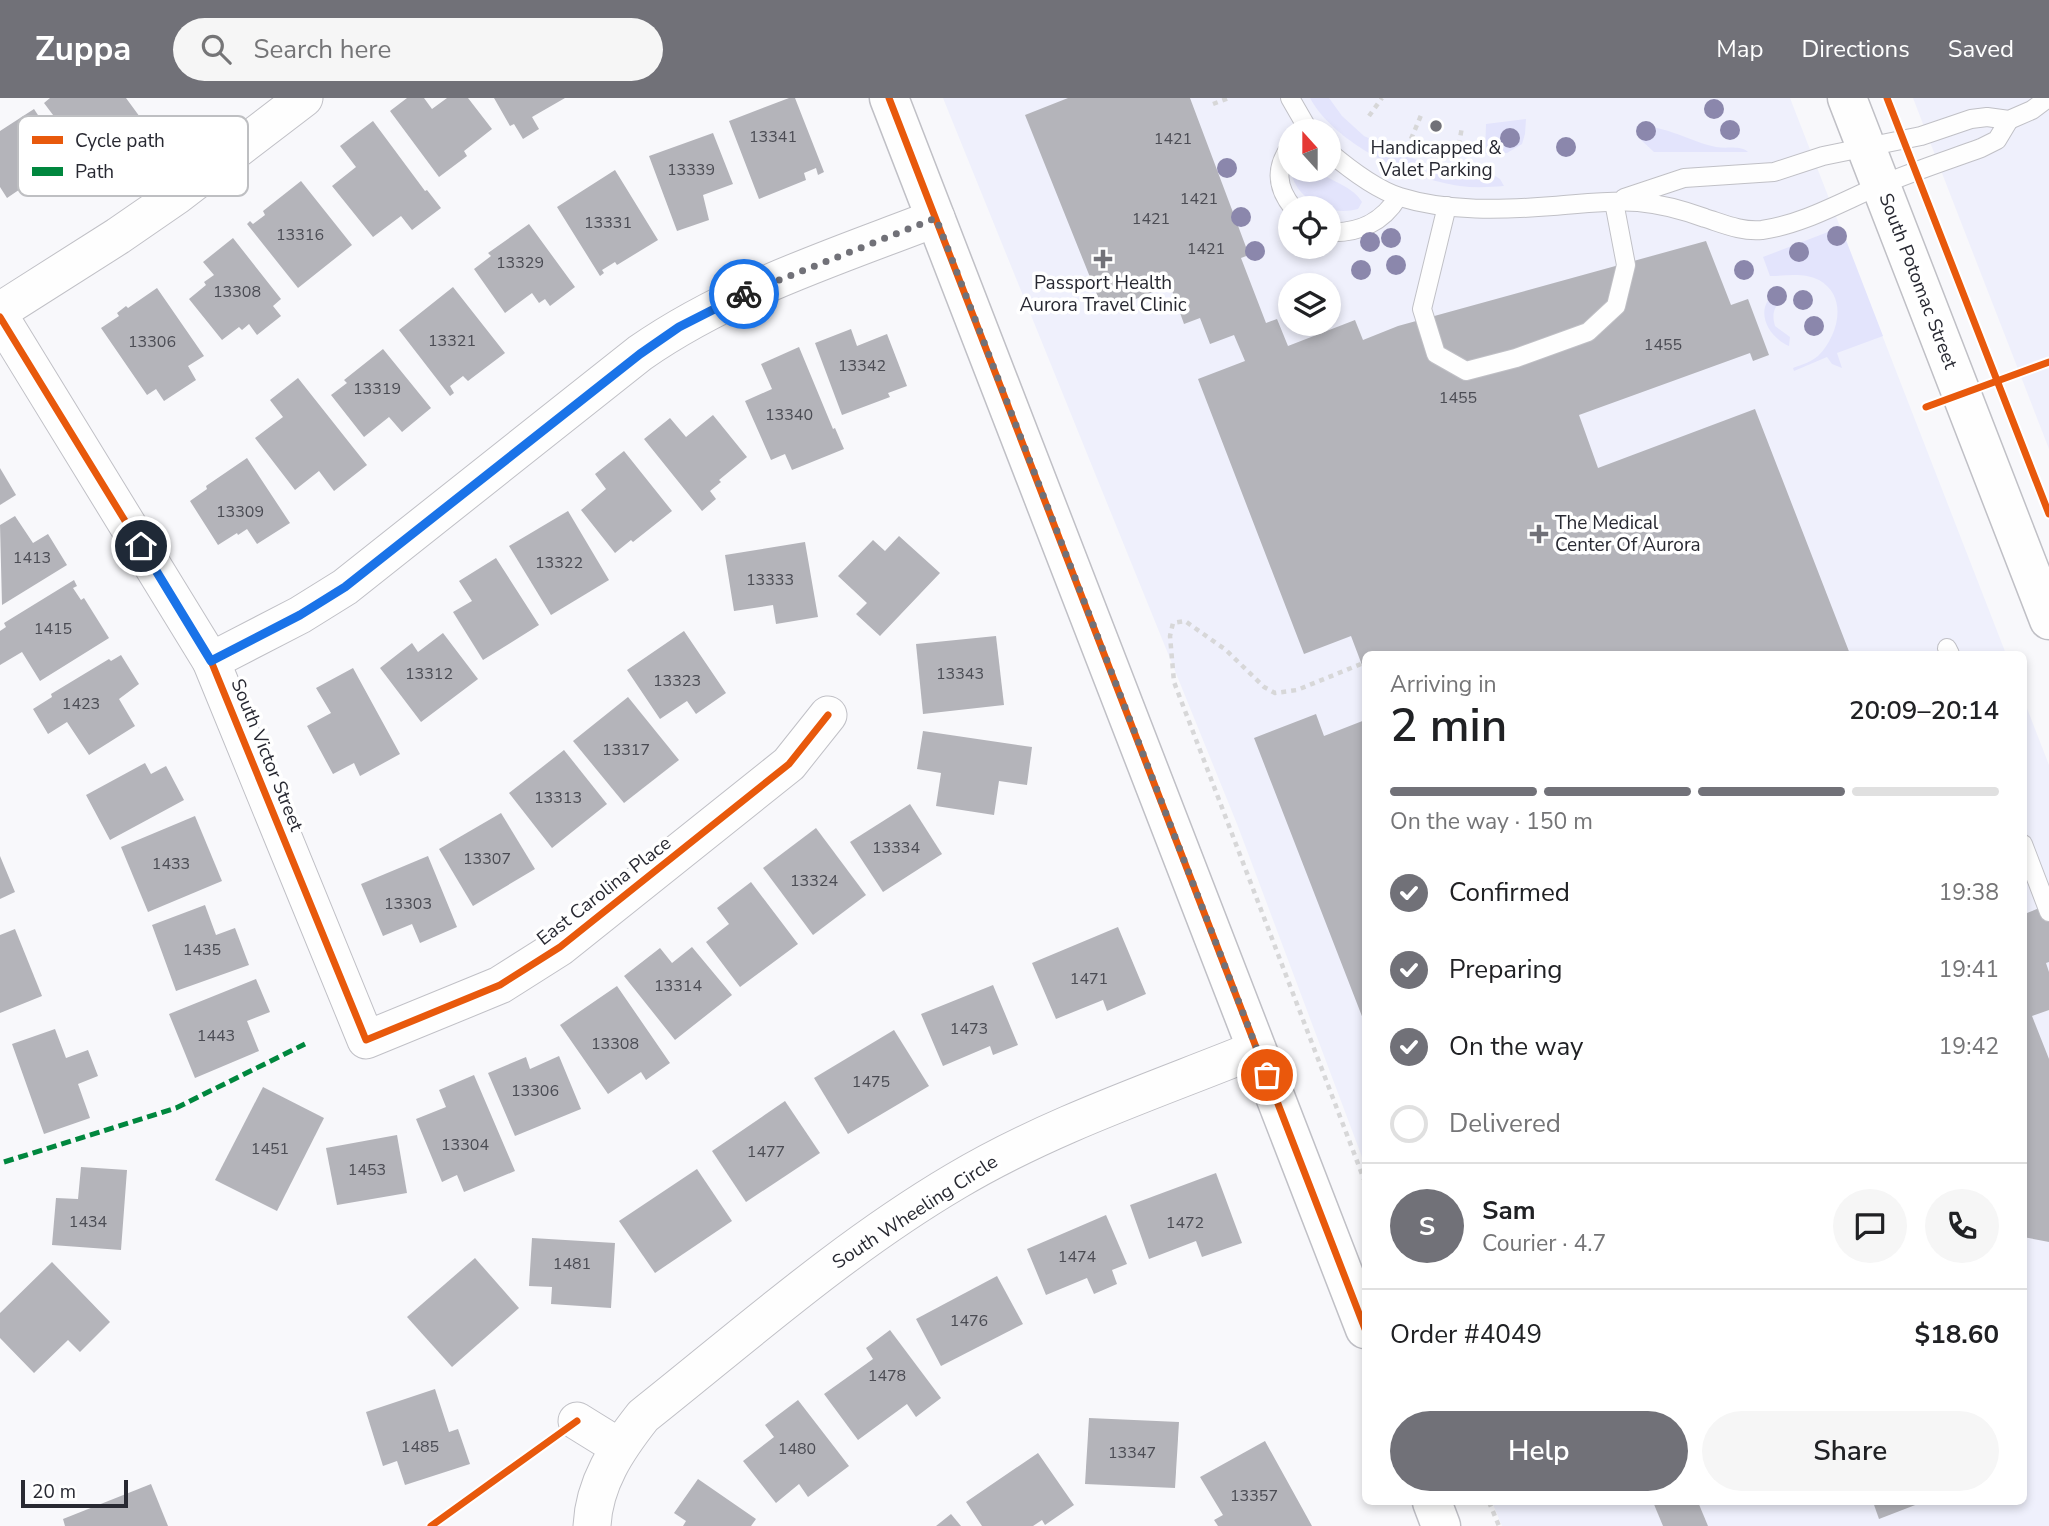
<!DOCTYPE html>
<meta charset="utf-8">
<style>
:root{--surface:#fff;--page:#f6f6f6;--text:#202124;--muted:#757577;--line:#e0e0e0;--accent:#717178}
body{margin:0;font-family:"Nunito Sans",sans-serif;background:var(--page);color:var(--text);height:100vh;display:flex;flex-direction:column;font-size:26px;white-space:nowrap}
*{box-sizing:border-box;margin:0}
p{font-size:23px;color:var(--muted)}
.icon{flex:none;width:38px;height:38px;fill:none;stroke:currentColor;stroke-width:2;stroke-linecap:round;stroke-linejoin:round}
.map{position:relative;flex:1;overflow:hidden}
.side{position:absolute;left:1362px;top:553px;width:665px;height:854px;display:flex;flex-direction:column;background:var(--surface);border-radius:10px;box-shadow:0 4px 10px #0003}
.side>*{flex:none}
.needle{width:46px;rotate:339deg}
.controls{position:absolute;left:1278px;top:21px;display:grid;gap:14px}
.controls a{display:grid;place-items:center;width:63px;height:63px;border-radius:50%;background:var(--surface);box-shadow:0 4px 10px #0003;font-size:35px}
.scale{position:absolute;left:21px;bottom:18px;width:107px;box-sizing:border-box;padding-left:7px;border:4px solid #282932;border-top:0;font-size:19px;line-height:24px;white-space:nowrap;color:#282932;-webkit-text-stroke:5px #fff;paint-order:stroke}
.pin{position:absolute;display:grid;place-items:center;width:60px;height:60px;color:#fff;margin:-30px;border:4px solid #fff;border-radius:50%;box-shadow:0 2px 7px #0007}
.courier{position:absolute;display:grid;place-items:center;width:70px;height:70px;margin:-35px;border:5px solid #1a73e8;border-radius:50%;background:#fff;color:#222;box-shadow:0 2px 9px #0007}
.summary em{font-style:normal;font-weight:600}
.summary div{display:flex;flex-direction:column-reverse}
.summary{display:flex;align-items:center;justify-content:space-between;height:119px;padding:0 28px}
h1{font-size:46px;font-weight:600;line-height:52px}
.bar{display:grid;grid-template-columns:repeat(4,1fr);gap:10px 7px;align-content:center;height:84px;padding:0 28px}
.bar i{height:9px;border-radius:5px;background:var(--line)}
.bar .on{background:var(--accent)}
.bar p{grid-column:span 4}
.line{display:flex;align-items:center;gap:18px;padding:0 28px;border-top:2px solid var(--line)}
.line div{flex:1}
.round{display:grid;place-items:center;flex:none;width:74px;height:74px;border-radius:37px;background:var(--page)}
ol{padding:0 28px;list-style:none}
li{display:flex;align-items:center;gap:21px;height:77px}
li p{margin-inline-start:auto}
li .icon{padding:7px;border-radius:50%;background:var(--accent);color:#fff;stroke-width:4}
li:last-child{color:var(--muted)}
li i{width:38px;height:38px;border:4px solid var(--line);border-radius:50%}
.primary-button{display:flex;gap:14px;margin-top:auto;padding:14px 28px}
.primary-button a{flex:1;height:80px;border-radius:42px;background:var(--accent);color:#fff;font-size:28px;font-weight:600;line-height:80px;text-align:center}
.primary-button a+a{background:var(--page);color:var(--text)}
header{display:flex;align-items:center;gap:42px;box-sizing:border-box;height:98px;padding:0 35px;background:var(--accent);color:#fff}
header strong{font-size:33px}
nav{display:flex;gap:38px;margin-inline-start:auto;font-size:24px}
.search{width:490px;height:63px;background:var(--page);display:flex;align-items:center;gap:18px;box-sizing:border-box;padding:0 24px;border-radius:38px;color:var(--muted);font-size:26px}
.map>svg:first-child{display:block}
.built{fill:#eff0fc;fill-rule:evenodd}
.green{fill:#e3e4fc}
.building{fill:#b4b4ba}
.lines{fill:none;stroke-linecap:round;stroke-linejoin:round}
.service-casing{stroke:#c0c0c6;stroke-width:20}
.minor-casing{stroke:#c0c0c6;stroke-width:39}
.tertiary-casing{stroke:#c0c0c6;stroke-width:41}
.path{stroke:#d7d7d8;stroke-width:4.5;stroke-dasharray:5 5;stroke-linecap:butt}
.service{stroke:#fefefe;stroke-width:18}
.minor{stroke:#fefefe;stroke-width:37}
.tertiary{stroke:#fefefe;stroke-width:38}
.quiet{stroke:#00873e;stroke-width:5;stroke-dasharray:10 5;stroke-linecap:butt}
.cycleway-casing{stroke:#fff;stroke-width:11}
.cycleway{stroke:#e8590c;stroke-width:7}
.tree{fill:#8b87ac}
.done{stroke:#717178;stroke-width:7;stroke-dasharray:0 12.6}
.route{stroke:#1a73e8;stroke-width:9}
.poi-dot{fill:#717178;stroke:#fff;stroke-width:2.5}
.labels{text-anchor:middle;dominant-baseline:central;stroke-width:7;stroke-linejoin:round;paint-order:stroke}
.number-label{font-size:16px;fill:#4b4c54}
.poi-label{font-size:19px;fill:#282932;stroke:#fff}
.street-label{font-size:19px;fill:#282932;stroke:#fff}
.key{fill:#fff;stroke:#bebfc2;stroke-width:2}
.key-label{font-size:19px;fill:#282932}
</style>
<header>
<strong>Zuppa</strong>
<div class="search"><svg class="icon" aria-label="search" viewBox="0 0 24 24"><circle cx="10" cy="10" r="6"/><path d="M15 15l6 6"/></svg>Search here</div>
<nav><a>Map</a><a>Directions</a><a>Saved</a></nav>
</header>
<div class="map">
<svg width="2049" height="1428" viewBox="0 0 2049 1428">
<rect width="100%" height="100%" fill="#f8f8fb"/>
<g class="built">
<path d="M943 0H1790L2006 556H1365V1067L1237 726ZM1290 33H1328V72H1290ZM1290 110H1328V149H1290ZM1290 187H1328V226H1290Z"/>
<path d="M1913 0H2049V351L1940 70Z"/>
<path d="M2023 600 2049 667V1428H1502L1492 1404H2023Z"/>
</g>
<g class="green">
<path d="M1310 0H1329L1342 18 1364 38 1439 72 1492 76 1500 81 1504 88C1490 89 1475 90 1460 88 1410 81 1335 46 1310 0Z"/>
<path d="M1526 21 1525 36 1522 46 1507 55 1485 56 1486 26Z"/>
<path d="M1636 28C1666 27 1688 43 1716 49 1727 51 1740 47 1748 54H1654L1640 41Z"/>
<path d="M1290 59V72H1317C1331 84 1353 88 1362 104L1358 111C1325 120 1286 96 1290 59Z"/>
<path d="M1841 129 1883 238 1837 255 1842 270 1832 266 1827 259 1794 273 1793 270C1801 267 1811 264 1818 258 1838 238 1849 199 1819 182 1803 174 1786 178 1770 178L1763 159Z"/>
<path d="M1782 191 1785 198C1775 208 1771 214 1775 228L1790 239 1789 248C1764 237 1752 205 1782 191Z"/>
</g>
<g class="building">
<path d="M50 0H126L148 30 109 59 105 53 92 62 97 68 93 70 44 5Z"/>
<path d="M407 0H424L432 11 447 0H468L492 31 464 53 467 58 439 79 390 13Z"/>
<path d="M494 0H565L532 19 539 31 523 41 514 26 510 28Z"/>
<path d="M789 0H795L824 74 818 77 816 70 804 75 806 82 759 101 729 23Z"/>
<path d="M1068 0H1190L1249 157 1241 160 1266 225 1277 221 1288 248 1355 222 1363 242 1398 228 1706 143 1731 207 1748 201 1769 257 1753 263 1750 255 1579 317 1598 370 1755 311 1850 556H1365V575L1351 538 1304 556 1198 281 1245 263 1234 237 1210 246 1200 220 1184 226 1170 187 1104 214 1025 17Z"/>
<path d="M34 11 76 75 45 96 35 81 7 100 0 89V33Z"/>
<path d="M373 23 425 93 427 92 441 110 412 132 401 118 373 139 332 88 356 69 340 48Z"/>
<path d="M713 35 733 86 703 97 709 122 677 133 649 58Z"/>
<path d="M615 72 658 142 617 167 615 164 602 172 604 175 600 178 557 109Z"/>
<path d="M301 83 352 147 298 190 247 126 250 123 253 126 265 117 263 113Z"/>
<path d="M529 126 575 189 550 208 545 201 539 205 532 195 505 215 474 171 491 158 488 155Z"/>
<path d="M233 140 281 201 273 208 281 218 257 237 249 226 242 232 239 229 222 242 189 201 206 187 204 184 214 177 203 164Z"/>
<path d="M453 189 505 255 468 283 463 278 450 288 454 295 450 298 399 232Z"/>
<path d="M157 190 204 258 188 268 196 282 164 303 156 291 147 297 101 230 119 218 117 215 126 208 128 210Z"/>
<path d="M851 231 857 248 887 236 907 288 888 295 890 299 842 317 815 245Z"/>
<path d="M799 249 833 331 835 330 844 351 792 372 785 356 771 362 745 303 772 291 761 266Z"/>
<path d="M383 251 431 310 402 334 389 319 364 339 331 297 347 285 344 282Z"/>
<path d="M298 280 367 367 334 393 319 373 295 392 255 340 283 319 270 302Z"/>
<path d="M713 317 747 359 719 382 721 384 710 393 716 401 702 413 644 341 670 320 686 339Z"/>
<path d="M624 353 672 413 633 444 631 442 615 455 581 412 606 391 595 376Z"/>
<path d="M247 360 290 425 257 446 247 431 238 437 237 435 218 447 190 403 207 391 206 388Z"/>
<path d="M0 370 16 397 0 407Z"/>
<path d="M568 413 609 482 551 517 509 448Z"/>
<path d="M15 418 33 445 48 436 67 467 2 507 0 427Z"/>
<path d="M899 438 940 475 880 538 856 516 867 505 838 478 873 442 885 453Z"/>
<path d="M805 444 818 519 776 526 773 507 734 513 725 457Z"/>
<path d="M496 460 539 527 483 562 453 514 472 503 459 483Z"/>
<path d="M74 482 77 488 73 490 81 502 84 500 109 540 40 583 22 554 0 567V533L6 529 4 525Z"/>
<path d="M684 533 726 595 696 616 687 603 660 621 627 572Z"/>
<path d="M443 535 478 581 421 624 380 570 412 545 418 554Z"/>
<path d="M996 538 1004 607 923 616 916 546Z"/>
<path d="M121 557 139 586 119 601 135 628 89 657 67 624 48 636 33 611 52 599 51 596 109 561 111 563Z"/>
<path d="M353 570 400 656 360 678 354 665 333 676 307 628 331 615 316 590Z"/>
<path d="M628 599 679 662 624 705 573 643Z"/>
<path d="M1316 616 1324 638 1365 622V926L1254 640Z"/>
<path d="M923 633 1032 649 1027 687 999 683 994 717 936 708 941 675 917 671Z"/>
<path d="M564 652 607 706 552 750 509 695Z"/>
<path d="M145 665 151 676 166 668 184 702 110 742 86 697Z"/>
<path d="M910 706 942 756 883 794 850 744Z"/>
<path d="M501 715 535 771 473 808 439 751Z"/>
<path d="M195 718 222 783 148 814 121 749Z"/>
<path d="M816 730 866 797 813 837 763 770Z"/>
<path d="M0 758 15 794 0 801Z"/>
<path d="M428 758 457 829 420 845 412 826 383 838 361 786Z"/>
<path d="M751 784 798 846 740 889 706 844 729 826 717 810Z"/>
<path d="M2023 806 2027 815 2049 806V864L2046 865 2049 874V912L2032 918 2049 961V1144L2023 1139Z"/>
<path d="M205 807 216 837 235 830 249 867 176 893 152 827Z"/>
<path d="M1118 829 1146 896 1107 913 1103 902 1056 921 1032 865Z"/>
<path d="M15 831 42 898 0 915V837Z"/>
<path d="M692 849 732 897 675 942 624 878 660 850 672 865Z"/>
<path d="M256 881 270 914 247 923 259 953 195 980 169 916Z"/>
<path d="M993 887 1018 947 993 957 990 948 943 968 921 916Z"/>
<path d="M617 888 670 965 646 982 641 974 608 996 560 927Z"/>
<path d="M55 931 66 960 88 952 98 978 78 986 90 1020 44 1036 12 946Z"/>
<path d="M894 932 929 988 848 1036 814 980Z"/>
<path d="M559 958 581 1011 515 1038 488 975 526 959 530 971Z"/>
<path d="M474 977 515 1073 464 1094 457 1077 442 1084 416 1021 446 1009 439 992Z"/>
<path d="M263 989 324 1020 277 1113 215 1082Z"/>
<path d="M785 1003 820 1055 746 1104 712 1053Z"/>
<path d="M397 1037 407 1095 337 1107 326 1050Z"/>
<path d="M81 1069 127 1072 121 1152 52 1147 56 1100 78 1101Z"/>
<path d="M697 1071 732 1123 655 1175 619 1123Z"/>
<path d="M1216 1075 1242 1145 1202 1159 1196 1143 1149 1161 1130 1107Z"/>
<path d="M1106 1117 1127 1166 1112 1172 1117 1186 1094 1196 1087 1180 1046 1197 1027 1151Z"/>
<path d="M532 1140 615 1145 611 1210 551 1206 552 1189 529 1188Z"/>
<path d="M475 1160 519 1210 452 1269 407 1219Z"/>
<path d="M52 1164 110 1224 80 1254 68 1242 34 1275 0 1240V1215Z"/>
<path d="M997 1178 1023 1226 941 1268 916 1221Z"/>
<path d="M890 1232 941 1300 916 1319 907 1306 858 1342 824 1296 873 1261 866 1250Z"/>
<path d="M435 1291 449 1334 458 1331 470 1366 405 1387 397 1363 383 1368 366 1314Z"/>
<path d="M798 1302 849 1368 808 1399 799 1386 776 1405 743 1363 774 1339 765 1327Z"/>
<path d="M1089 1320 1179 1324 1175 1390 1085 1386Z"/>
<path d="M1265 1343 1312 1428H1218L1214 1422 1223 1417 1200 1379Z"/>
<path d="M1038 1355 1074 1407 1045 1427 1042 1422 1033 1428H982L966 1404Z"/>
<path d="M698 1381 756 1421 751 1428H683L686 1423 674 1415Z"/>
<path d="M151 1386 168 1428H65L63 1421Z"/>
<path d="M1653 1404H1698L1708 1428H1663Z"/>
<path d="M1873 1404H1923L1879 1421Z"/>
<path d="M951 1416 961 1428H936Z"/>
</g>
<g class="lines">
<defs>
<g id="service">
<path d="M1290 0 1309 33"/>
<path d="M1290 49C1275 70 1276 89 1293 110"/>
<path d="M1328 53C1348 70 1375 91 1400 99 1448 114 1503 112 1553 108 1581 106 1610 102 1638 104 1661 106 1683 112 1705 120 1724 126 1742 134 1762 132 1804 126 1843 103 1881 87 1914 73 1948 62 1981 50L1997 42 2009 22"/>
<path d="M1624 100 1684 80 1774 74 1823 58 1921 38 1971 21 1987 19 2009 22 2032 12 2048 0"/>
<path d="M1447 108 1422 211 1436 256 1466 273 1516 260 1588 234 1616 208 1626 167 1614 104"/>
<path d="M1328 134C1358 136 1383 124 1398 99"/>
<path d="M1947 550 1950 556"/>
<path d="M2023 746 2049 814"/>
</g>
<g id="minor">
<path d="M0 213 118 138 176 98 304 0"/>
<path d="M0 219 211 563 366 942 500 887 560 849 789 666 828 617"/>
<path d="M211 563 300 517 345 489 640 255C729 193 835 159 936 120"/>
<path d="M577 1323 619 1349"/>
<path d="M592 1428C594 1385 617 1351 643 1318 745 1237 844 1149 956 1083 1050 1027 1156 992 1257 951"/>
</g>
<g id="tertiary">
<path d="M889 0 1365 1231"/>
<path d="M1847 0 2049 522"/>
<path d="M1432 1404 1441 1428"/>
</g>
</defs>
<use href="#service" class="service-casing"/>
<use href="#minor" class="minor-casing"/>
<use href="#tertiary" class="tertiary-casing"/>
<g class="path">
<path d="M1213 6 1229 0"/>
<path d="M1369 18 1382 0"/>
<path d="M1411 41 1422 15"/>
<path d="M1457 57 1462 29"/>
<path d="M1361 566 1297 592 1275 595 1264 589 1226 552 1185 523 1173 525 1170 538 1174 584 1365 1084"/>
<path d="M1489 1404 1499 1428"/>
</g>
<use href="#service" class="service"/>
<use href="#minor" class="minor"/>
<use href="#tertiary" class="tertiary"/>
<path class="quiet" d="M4 1064 176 1010 305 946"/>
<defs>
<g id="cycleway">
<path d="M889 0 1365 1231"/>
<path d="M1887 0 2049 416"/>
<path d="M0 219 211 563 366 942 500 887 560 849 789 666 828 617"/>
<path d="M1926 309 2049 264"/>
<path d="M431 1428 577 1323"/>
</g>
</defs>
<use href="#cycleway" class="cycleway-casing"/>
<use href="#cycleway" class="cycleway"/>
</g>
<g class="tree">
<circle cx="1714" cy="11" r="10"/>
<circle cx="1730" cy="32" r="10"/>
<circle cx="1646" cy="33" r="10"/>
<circle cx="1510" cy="40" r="10"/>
<circle cx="1566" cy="49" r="10"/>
<circle cx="1227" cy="70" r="10"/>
<circle cx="1241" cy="119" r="10"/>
<circle cx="1837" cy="138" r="10"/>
<circle cx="1391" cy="140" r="10"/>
<circle cx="1370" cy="144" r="10"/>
<circle cx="1255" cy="153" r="10"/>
<circle cx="1799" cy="154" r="10"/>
<circle cx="1396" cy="167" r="10"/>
<circle cx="1361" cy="172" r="10"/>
<circle cx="1744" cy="172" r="10"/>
<circle cx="1777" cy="198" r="10"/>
<circle cx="1803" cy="202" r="10"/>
<circle cx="1814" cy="228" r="10"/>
</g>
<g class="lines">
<path class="done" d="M744 196 936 120 1267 977"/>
<path class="route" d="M141 448 211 563 300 517 345 489 640 256 679 229 744 196"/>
</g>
<g class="poi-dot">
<circle cx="1436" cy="28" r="7"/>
<path d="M1099.5 150.5h7v7h7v7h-7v7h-7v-7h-7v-7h7z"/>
<path d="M1535.5 425.5h7v7h7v7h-7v7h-7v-7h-7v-7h7z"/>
</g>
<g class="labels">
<g class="number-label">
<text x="773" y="39">13341</text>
<text x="1173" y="41">1421</text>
<text x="691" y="72">13339</text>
<text x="1199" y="101">1421</text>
<text x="1151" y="121">1421</text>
<text x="608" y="125">13331</text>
<text x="300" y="137">13316</text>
<text x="1206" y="151">1421</text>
<text x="520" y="165">13329</text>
<text x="237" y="194">13308</text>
<text x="452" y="243">13321</text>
<text x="152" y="244">13306</text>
<text x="1663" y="247">1455</text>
<text x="862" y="268">13342</text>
<text x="377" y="291">13319</text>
<text x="1458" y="300">1455</text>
<text x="789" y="317">13340</text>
<text x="240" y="414">13309</text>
<text x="32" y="460">1413</text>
<text x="559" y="465">13322</text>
<text x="770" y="482">13333</text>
<text x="53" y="531">1415</text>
<text x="429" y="576">13312</text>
<text x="960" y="576">13343</text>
<text x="677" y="583">13323</text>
<text x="81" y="606">1423</text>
<text x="626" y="652">13317</text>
<text x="558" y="700">13313</text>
<text x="896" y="750">13334</text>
<text x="487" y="761">13307</text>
<text x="171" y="766">1433</text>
<text x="814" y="783">13324</text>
<text x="408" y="806">13303</text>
<text x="202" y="852">1435</text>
<text x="1089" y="881">1471</text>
<text x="678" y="888">13314</text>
<text x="969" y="931">1473</text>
<text x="216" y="938">1443</text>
<text x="615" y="946">13308</text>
<text x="871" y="984">1475</text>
<text x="535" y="993">13306</text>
<text x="465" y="1047">13304</text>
<text x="270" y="1051">1451</text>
<text x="766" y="1054">1477</text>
<text x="367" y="1072">1453</text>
<text x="88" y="1124">1434</text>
<text x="1185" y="1125">1472</text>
<text x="1077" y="1159">1474</text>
<text x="572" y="1166">1481</text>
<text x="969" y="1223">1476</text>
<text x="887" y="1278">1478</text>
<text x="420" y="1349">1485</text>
<text x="797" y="1351">1480</text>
<text x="1132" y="1355">13347</text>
<text x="1254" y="1398">13357</text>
</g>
<g class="poi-label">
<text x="1436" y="50">Handicapped &amp;<tspan x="1436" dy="22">Valet Parking</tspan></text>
<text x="1103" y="185">Passport Health<tspan x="1103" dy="22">Aurora Travel Clinic</tspan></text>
<text x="1555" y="425" text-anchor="start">The Medical<tspan x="1555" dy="22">Center Of Aurora</tspan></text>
</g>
<g class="street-label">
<text transform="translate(1918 183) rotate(69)">South Potomac Street</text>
<text transform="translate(267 657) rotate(68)">South Victor Street</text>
<text transform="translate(604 793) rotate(-38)">East Carolina Place</text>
<text transform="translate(915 1114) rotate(-33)">South Wheeling Circle</text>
</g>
</g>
<rect x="18" y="18" width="230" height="80" rx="10" class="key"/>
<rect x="32" y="38" width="31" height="8" fill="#e8590c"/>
<rect x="32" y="69" width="31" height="9" fill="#00873e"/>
<g class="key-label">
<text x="75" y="49">Cycle path</text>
<text x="75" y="80">Path</text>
</g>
</svg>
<div class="controls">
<a><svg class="needle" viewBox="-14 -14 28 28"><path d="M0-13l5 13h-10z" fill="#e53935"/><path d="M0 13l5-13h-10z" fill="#757577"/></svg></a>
<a><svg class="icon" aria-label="locate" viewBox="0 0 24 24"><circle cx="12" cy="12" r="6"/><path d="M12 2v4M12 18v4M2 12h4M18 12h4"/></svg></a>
<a><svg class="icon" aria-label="layers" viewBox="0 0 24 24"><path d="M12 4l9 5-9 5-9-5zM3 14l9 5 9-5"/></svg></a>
</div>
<div class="scale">20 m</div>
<div class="pin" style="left:1267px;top:977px;background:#ea580c"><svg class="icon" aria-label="bag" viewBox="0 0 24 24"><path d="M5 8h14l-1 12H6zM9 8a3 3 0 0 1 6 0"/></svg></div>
<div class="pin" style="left:141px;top:448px;background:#1f2937"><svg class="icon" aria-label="home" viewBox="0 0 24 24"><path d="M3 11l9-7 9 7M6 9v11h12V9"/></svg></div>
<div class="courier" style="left:744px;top:196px"><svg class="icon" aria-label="bike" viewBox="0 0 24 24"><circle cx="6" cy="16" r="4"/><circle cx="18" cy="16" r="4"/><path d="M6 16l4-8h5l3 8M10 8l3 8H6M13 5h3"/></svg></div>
<section class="side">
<div class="summary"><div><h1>2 min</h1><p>Arriving in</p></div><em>20:09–20:14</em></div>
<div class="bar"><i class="on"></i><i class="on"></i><i class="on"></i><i></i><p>On the way · 150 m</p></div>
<ol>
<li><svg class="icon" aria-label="check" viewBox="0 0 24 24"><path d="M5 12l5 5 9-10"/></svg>Confirmed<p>19:38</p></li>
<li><svg class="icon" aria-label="check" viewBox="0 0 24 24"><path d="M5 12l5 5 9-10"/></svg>Preparing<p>19:41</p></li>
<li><svg class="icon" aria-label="check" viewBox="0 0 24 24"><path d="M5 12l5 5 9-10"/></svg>On the way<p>19:42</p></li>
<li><i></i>Delivered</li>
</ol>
<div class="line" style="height:126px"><b class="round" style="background:var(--accent);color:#fff">S</b><div><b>Sam</b><p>Courier · 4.7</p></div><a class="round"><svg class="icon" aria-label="chat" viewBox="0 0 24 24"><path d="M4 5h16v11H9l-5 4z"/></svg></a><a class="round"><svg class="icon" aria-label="phone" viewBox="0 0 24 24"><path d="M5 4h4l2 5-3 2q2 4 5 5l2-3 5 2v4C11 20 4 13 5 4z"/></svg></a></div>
<div class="line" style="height:91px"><div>Order #4049</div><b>$18.60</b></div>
<div class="primary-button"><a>Help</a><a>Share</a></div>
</section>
</div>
